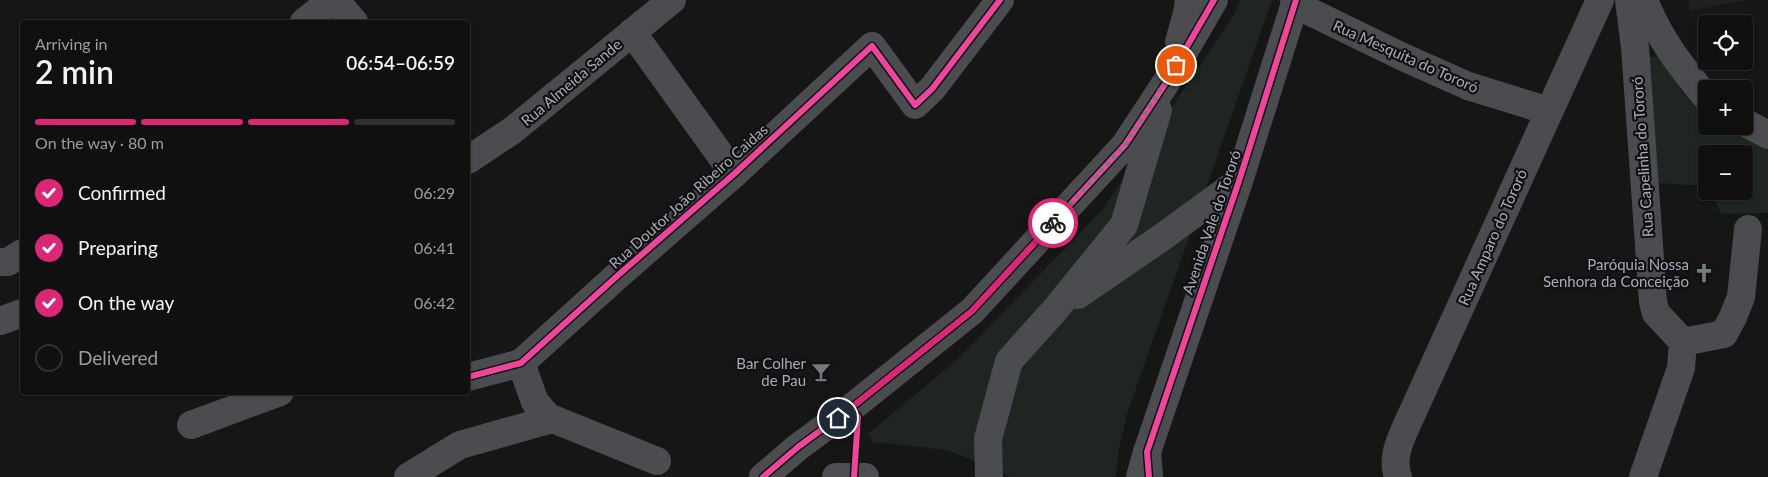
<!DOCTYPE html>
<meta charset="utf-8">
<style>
:root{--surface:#101010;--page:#1e1e1e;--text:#f1f3f6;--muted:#9c9d9f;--line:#303030;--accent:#db2777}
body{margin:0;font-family:Lato,sans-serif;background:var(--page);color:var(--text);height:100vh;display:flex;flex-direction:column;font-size:19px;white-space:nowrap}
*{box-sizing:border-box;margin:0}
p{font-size:16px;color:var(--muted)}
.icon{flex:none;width:28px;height:28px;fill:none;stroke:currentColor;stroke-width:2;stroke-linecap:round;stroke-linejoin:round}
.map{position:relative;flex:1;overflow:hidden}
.details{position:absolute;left:20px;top:20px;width:450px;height:375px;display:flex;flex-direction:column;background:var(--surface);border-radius:5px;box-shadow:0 1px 4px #0004,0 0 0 1px var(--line)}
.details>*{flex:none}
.tools{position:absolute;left:1698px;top:15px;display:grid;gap:10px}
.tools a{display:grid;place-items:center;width:55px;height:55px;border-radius:5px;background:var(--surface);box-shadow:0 1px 4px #0004,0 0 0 1px var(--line);font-size:25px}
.pin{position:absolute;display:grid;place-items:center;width:42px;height:42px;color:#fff;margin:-21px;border:2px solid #fff;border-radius:50%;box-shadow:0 1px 5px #0007}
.courier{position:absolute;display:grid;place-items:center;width:50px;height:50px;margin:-25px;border:4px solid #db2777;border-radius:50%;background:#fff;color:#222;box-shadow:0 1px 6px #0007}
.head em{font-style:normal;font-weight:600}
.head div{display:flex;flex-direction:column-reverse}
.head{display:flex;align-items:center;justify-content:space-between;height:85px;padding:0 15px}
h1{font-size:32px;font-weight:600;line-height:38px}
.bar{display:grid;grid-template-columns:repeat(4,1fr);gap:8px 5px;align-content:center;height:60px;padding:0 15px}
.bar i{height:6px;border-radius:4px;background:var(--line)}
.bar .on{background:var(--accent)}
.bar p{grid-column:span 4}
ol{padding:0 15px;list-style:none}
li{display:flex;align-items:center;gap:15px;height:55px}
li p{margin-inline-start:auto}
li .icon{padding:5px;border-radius:50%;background:var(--accent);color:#fff;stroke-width:4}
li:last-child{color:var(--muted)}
li i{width:28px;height:28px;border:2px solid var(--line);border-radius:50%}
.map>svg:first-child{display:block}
.built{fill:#202022}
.green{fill:#1f2520}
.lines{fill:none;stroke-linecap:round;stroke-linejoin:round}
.minor{stroke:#4b4c4f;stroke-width:28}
.major{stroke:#4d4e51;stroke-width:28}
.cycleway-casing{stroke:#111012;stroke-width:9}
.cycleway{stroke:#ed469a;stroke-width:6}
.done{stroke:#75787f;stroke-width:5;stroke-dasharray:0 9}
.route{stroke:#db2777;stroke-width:6}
.labels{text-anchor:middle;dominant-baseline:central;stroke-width:4.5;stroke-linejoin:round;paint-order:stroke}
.street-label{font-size:15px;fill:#a8acb7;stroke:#111012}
.poi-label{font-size:15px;fill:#a8acb7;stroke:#111012;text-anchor:end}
</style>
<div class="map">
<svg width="1768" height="477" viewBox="0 0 1768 477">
<rect width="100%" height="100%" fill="#161616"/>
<path class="built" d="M1688 0H1747L1690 11Z"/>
<g class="green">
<path d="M1240 0H1272L1127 414 1118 453 1116 477H1009L998 471 948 450 873 442 868 434 959 358 1103 209 1233 16Z"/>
<path d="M1647 57H1661C1672 78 1686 101 1706 113V126H1728L1768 150V213L1721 214 1711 191H1744V154H1706V186L1658 183Z"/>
</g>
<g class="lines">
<g class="minor">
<path d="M335 0 354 22"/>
<path d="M1629 0 1635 47 1653 302 1656 313 1683 342 1681 368 1643 477"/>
<path d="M1644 0C1660 40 1679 64 1706 97"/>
<path d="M1294 4 1403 57 1468 86 1549 111"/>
<path d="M304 22 332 0"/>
<path d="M632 32 734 174"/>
<path d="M1179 42 1187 13 1189 0"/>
<path d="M1744 122 1768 135"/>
<path d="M468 160 513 130 672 0"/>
<path d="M0 262H8L22 253"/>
<path d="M1078 295 1161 238 1239 181"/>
<path d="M0 321 22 313"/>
<path d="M1683 342 1724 334 1733 317 1741 297 1748 229"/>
<path d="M521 363 535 402 548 417 657 461"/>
<path d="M468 377 521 363 616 277 734 174 872 46 915 105 932 89 1000 0"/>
<path d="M191 425 280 392"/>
<path d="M1149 475 1147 452 1239 181 1296 0"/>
<path d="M408 477 460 445 552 419"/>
<path d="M763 477 798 447 851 408 972 311 1125 145 1167 81 1214 0"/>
<path d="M989 477 988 439 1009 361 1054 311 1124 225 1158 110"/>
<path d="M1398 477C1392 460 1398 445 1405 429L1600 0"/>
</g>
<g class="major">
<path d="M836 477H865"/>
<path d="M1140 477 1147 452"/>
</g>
<defs>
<g id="cycleway">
<path d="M468 377 521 363 616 277 734 174 872 46 915 105 932 89 1000 0"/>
<path d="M851 408 858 417 854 477"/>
<path d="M763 477 798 447 851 408 972 311 1125 145 1167 81 1214 0"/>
<path d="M1149 477 1147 452 1239 181 1296 0"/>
</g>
</defs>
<use href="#cycleway" class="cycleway-casing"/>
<use href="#cycleway" class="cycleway"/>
</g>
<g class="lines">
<path class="done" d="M1053 223 1125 145 1176 65"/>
<path class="route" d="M838 418 972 311 1053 223"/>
</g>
<defs>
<symbol id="church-bare" viewBox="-9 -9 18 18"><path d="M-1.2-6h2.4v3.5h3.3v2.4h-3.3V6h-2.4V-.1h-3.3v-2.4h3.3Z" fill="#75787f" stroke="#111012" stroke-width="2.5" paint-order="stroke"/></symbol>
<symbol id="bar-bare" viewBox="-9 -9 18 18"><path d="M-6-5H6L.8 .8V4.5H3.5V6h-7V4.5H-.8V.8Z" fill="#75787f" stroke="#111012" stroke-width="2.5" paint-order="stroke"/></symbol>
</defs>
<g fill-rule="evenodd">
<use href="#church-bare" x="1690" y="259" width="28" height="28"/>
<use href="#bar-bare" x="807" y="358" width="28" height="28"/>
</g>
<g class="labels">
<g class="street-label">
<text transform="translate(1406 56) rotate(24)">Rua Mesquita do Tororó</text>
<text transform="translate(571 82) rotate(-40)">Rua Almeida Sande</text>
<text transform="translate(1642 157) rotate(-94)">Rua Capelinha do Tororó</text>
<text transform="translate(688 196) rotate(-42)">Rua Doutor João Ribeiro Caidas</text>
<text transform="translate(1211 222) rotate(-71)">Avenida Vale do Tororó</text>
<text transform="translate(1492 237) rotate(-66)">Rua Amparo do Tororó</text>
</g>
<g class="poi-label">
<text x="1689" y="264">Paróquia Nossa<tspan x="1689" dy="17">Senhora da Conceição</tspan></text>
<text x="806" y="363">Bar Colher<tspan x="806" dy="17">de Pau</tspan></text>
</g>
</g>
</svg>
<div class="tools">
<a><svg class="icon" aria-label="locate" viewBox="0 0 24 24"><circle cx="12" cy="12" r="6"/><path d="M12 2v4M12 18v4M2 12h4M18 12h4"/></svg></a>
<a>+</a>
<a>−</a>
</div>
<div class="pin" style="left:1176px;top:65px;background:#ea580c"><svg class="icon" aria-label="bag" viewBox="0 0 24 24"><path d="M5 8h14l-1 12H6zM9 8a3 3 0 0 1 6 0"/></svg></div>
<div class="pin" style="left:838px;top:418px;background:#1f2937"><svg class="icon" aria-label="home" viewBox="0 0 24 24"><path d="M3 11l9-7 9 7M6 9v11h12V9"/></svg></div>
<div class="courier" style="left:1053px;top:223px"><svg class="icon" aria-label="bike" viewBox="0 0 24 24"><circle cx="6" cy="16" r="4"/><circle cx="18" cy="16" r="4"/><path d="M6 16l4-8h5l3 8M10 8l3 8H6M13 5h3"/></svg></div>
<section class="details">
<div class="head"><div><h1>2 min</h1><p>Arriving in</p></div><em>06:54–06:59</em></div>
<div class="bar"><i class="on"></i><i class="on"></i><i class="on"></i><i></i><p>On the way · 80 m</p></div>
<ol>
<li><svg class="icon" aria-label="check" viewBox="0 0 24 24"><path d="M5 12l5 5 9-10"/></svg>Confirmed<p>06:29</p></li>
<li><svg class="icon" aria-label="check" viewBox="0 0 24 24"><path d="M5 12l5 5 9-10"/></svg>Preparing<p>06:41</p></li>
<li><svg class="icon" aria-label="check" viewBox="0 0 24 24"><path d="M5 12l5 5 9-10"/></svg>On the way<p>06:42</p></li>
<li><i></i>Delivered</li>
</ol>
</section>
</div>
